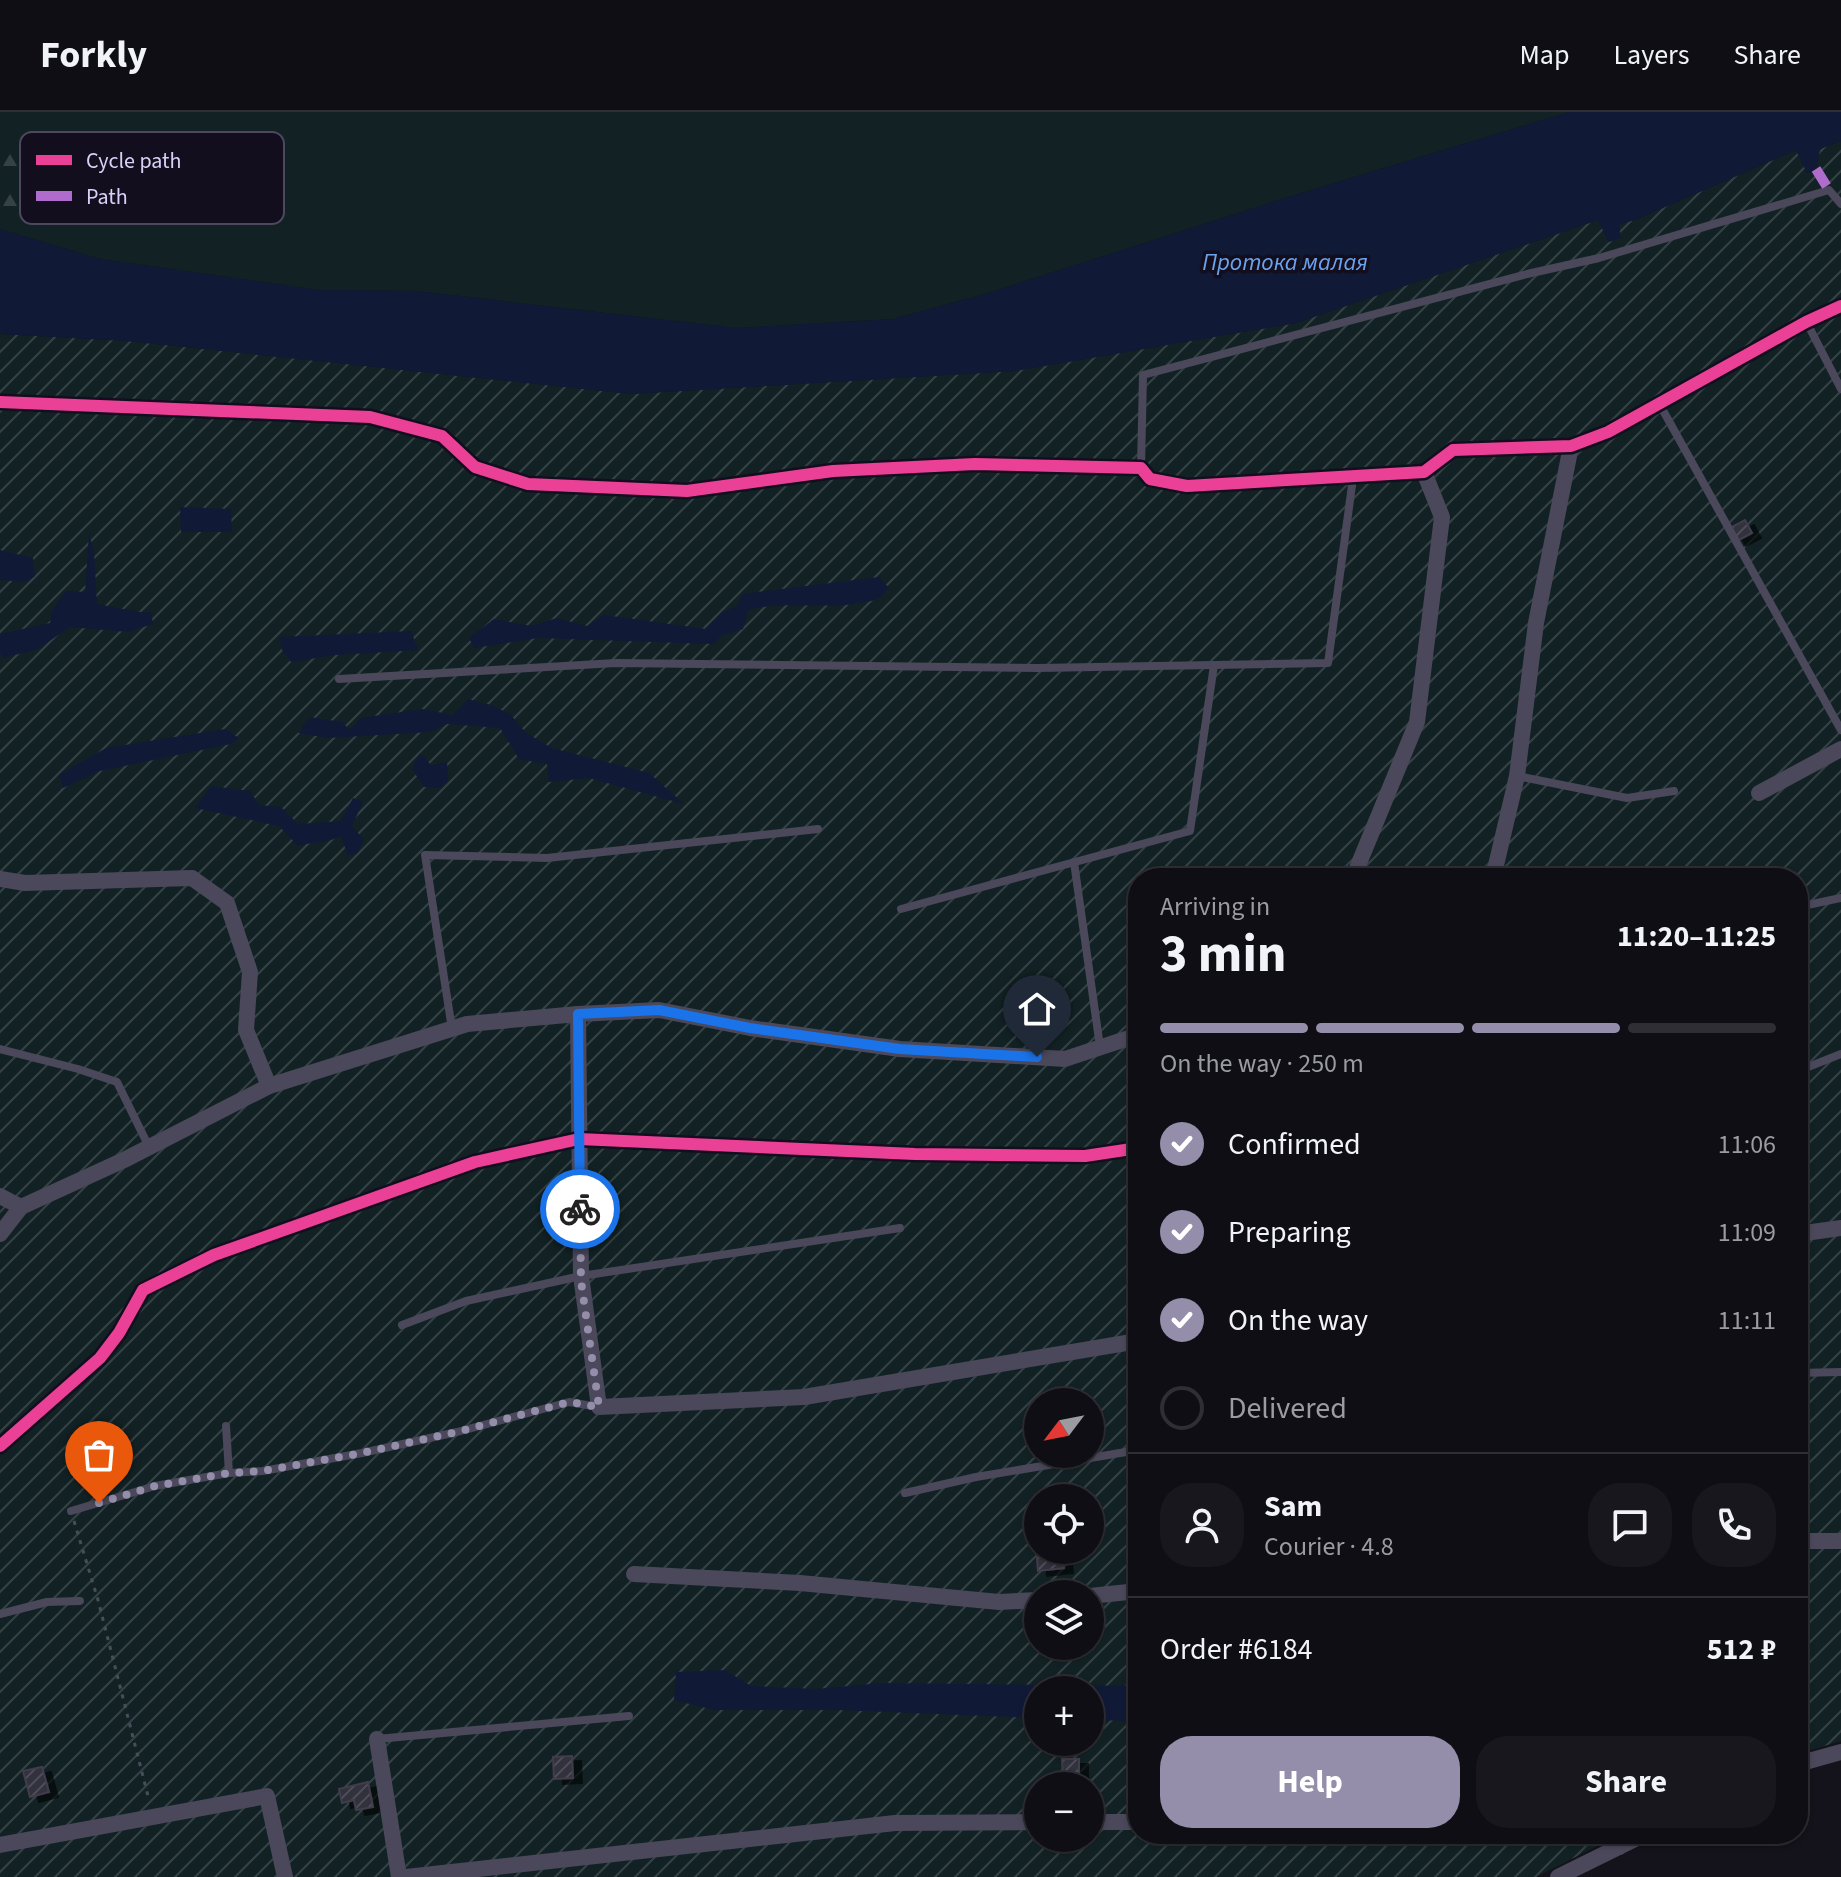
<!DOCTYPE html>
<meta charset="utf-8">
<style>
:root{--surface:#0f0e14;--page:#18171d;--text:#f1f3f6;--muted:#9b9ca0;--line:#2f2e34;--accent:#948eab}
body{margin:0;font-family:"Source Sans 3",sans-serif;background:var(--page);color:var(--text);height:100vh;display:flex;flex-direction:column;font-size:30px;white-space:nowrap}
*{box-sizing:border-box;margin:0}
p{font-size:26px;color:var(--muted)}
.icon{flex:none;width:44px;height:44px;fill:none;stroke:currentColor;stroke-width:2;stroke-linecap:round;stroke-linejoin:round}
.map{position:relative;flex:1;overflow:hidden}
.panel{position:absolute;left:1128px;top:756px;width:680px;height:976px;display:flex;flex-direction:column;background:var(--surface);border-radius:32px;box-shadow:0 2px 6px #0004,0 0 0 2px var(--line)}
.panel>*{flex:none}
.needle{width:52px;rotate:238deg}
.controls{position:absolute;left:1024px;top:1276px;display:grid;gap:16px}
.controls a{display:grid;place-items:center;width:80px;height:80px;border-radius:50%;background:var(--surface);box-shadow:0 2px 6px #0004,0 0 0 2px var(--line);font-size:40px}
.pin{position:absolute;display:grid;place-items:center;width:68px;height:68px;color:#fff;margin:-82px -34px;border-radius:50% 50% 50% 0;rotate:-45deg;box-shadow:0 0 8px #0007}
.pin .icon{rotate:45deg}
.courier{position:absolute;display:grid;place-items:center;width:80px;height:80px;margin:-40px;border:6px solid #1a73e8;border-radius:50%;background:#fff;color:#222;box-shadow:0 2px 10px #0007}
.overview em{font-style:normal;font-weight:700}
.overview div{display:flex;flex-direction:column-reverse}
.overview{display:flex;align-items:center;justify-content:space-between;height:136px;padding:0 32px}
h1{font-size:52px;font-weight:700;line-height:60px}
.bar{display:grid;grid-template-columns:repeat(4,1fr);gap:12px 8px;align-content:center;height:96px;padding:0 32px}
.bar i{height:10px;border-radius:6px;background:var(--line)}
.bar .selected{background:var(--accent)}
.bar p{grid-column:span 4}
.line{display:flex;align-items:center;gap:20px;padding:0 32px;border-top:2px solid var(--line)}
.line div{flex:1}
.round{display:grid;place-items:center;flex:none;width:84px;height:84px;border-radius:32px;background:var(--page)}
ol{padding:0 32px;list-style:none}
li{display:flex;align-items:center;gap:24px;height:88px}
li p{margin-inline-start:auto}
li .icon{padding:8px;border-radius:50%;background:var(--accent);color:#fff;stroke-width:4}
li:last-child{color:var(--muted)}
li i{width:44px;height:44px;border:4px solid var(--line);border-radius:50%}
.action{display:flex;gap:16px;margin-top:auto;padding:16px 32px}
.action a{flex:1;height:92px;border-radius:32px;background:var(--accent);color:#fff;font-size:32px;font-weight:700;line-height:92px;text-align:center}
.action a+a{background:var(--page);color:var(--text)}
header{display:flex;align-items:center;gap:48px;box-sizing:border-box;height:112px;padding:0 40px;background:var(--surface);border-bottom:2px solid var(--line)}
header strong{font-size:38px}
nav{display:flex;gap:44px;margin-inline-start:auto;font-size:28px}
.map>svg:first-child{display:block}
.green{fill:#122224}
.forest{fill:url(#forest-firs)}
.garden{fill:url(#garden-furrows);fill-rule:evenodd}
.water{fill:#101a37}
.building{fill:url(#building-hatch);stroke:#423c4d;stroke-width:2;filter:url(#shadow)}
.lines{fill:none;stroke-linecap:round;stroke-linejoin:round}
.path{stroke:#464e5a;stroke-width:3;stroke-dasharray:4 6;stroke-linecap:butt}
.service{stroke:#4a485a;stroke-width:8}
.minor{stroke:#4a485a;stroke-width:16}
.quiet{stroke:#b06ccc;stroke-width:10;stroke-dasharray:20 10;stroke-linecap:butt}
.cycleway-casing{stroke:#130e1d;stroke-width:17}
.cycleway{stroke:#ea4096;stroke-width:12}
.done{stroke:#948eab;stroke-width:8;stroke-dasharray:0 14.4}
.route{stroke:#1a73e8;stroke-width:10}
.labels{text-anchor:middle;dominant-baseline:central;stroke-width:7;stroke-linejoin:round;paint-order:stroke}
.water-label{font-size:24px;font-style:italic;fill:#6aa3ee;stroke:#130e1d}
.key{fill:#130e1d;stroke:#4e485f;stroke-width:2}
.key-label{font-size:22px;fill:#d9d0f9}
</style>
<header>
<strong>Forkly</strong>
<nav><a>Map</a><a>Layers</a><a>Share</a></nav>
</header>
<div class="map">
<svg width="1841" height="1765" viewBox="0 0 1841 1765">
<defs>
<pattern id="forest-firs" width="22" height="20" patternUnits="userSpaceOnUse" patternTransform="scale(2)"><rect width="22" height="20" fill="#122224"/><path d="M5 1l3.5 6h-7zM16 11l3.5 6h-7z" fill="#344145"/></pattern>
<pattern id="garden-furrows" width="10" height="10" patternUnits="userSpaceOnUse" patternTransform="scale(2)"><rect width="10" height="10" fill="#122224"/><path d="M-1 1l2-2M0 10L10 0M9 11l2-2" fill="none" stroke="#344145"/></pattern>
<pattern id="building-hatch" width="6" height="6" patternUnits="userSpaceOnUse" patternTransform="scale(2)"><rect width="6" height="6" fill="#32303c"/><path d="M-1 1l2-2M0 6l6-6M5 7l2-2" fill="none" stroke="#4f4d59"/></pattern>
<filter id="shadow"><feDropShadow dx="9" dy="5" stdDeviation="0" flood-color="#0009"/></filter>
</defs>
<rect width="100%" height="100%" fill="#14121a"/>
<path class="green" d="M0 0H1569L1285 86 985 182 893 207 736 216 416 179 319 178 100 147 0 117V97L15 100 121 96 126 78 101 70 0 24Z"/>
<path class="forest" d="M0 24 101 70 126 78 121 96 15 100 0 97Z"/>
<path class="garden" d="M1841 29V1629L1798 1642V766H1138V1722H1621L1536 1765H0V222L127 229 631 282 1014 259 1296 211 1598 108 1609 130 1619 112 1635 108 1796 38 1807 61 1816 57 1820 37ZM1038 1290H1090V1342H1038ZM1038 1386H1090V1438H1038ZM1038 1482H1090V1534H1038ZM1038 1578H1090V1630H1038ZM1038 1674H1090V1726H1038Z"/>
<g class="water">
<path d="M1569 0H1841V29L1820 37 1816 57 1807 61 1796 38 1635 108 1619 112 1621 126 1609 130 1598 108 1296 211 1014 259 631 282 127 229 0 222V117L100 147 319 178 416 179 736 216 893 207 985 182 1285 86Z"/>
<path d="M180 395 231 397 232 420H181Z"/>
<path d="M89 421 94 440 97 492 138 500H151L153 512 128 520 70 515 38 537 3 546 0 541V522L50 511 52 499 66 479 85 480Z"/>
<path d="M0 438 33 446 35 464 26 470 0 468Z"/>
<path d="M879 465 889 476C885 480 881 486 875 488 834 500 789 487 748 498L743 517 721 524 714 532 538 526 474 536 469 526 494 507 531 514 557 506 587 514 604 503 706 517 721 501 737 494 742 482Z"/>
<path d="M411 519 418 538 336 543 291 550 282 538 279 525Z"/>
<path d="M468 587 491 593 510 602 526 621 552 636 649 661 684 692 589 666 549 670 547 652 519 647 500 616 447 612 431 620 328 626 298 621 310 605 342 610 350 618 361 606 422 597 453 603Z"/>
<path d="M225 617 239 626 231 632 100 659 63 676 59 663 106 636Z"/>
<path d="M420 641 431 653 447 650 448 668 441 676 424 675 412 657Z"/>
<path d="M211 674 250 679 259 693 281 695 298 712 341 709 353 686 363 690 352 714 364 728 357 741 348 744 341 724C326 732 314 729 298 734L279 714 195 696Z"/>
<path d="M725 1558 751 1574 816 1577 882 1571 1138 1574V1609L1090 1608V1578H1038V1606L838 1598H714L674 1588 676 1560Z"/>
</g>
<g class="building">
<path d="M1745 408 1752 421 1737 429 1730 416Z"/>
<path d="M1036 1435 1038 1438H1062L1064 1456 1038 1459Z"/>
<path d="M572 1644 573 1666 554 1667 553 1645Z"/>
<path d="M1062 1647H1079V1667H1063Z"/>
<path d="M42 1655 49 1680 30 1685 23 1659Z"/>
<path d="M368 1670 373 1695 356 1698 354 1688 342 1691 339 1677Z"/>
</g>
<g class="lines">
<path class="path" d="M74 1409 98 1488 149 1688"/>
<g class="service">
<path d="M1807 211 1841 277"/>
<path d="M1660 293 1841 618"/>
<path d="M1141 356 1143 263 1527 162 1599 146 1829 78 1841 92"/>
<path d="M339 567 616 551 1038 556 1328 551 1353 366"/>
<path d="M1517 664 1627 686 1674 679"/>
<path d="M1074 750 1100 935"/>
<path d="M1798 795 1841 786"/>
<path d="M901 797 1190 719 1214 553"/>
<path d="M452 917 425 743 547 746 818 717"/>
<path d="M0 937 78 957 117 970 149 1035"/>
<path d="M1798 959 1841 942"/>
<path d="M402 1213 466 1189 581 1164 900 1116"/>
<path d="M1798 1261 1841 1260"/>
<path d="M226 1314 229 1361"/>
<path d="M905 1381 976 1365 1138 1338"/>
<path d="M71 1399 155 1374 229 1361 263 1359 362 1341 457 1320 569 1290 598 1295"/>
<path d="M0 1502 47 1490 80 1489"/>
<path d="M377 1627 629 1604"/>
</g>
<g class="minor">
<path d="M0 290 370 305 442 324 475 355 528 372 687 379 833 359 975 352 1141 356 1150 367 1187 374 1424 360 1453 338 1571 334 1608 320 1806 210 1841 194"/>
<path d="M1759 681 1841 637"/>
<path d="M1353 766 1417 610 1442 405 1424 360"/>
<path d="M1493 766 1517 664 1536 511 1571 334"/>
<path d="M0 767 25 771 192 766 227 791 250 860 246 918 269 974"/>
<path d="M578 902 581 1164 599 1295 804 1285 1126 1231 1138 1227"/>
<path d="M0 1084 21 1095 124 1048 269 974 467 912 578 902 659 898 750 916 900 937 1065 947 1138 923"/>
<path d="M0 1122 21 1095"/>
<path d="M1798 1122 1841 1116"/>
<path d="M0 1334 100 1246 119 1221 143 1178 214 1143 475 1050 579 1027 915 1042 1085 1044 1138 1036"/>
<path d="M1798 1429H1841"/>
<path d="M634 1462 800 1471 999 1490 1038 1488"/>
<path d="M1090 1484 1138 1479"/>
<path d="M377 1627 399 1765"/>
<path d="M1798 1652 1841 1640"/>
<path d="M1090 1710H1138"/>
<path d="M1601 1722 1619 1735"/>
<path d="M0 1733 267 1684 285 1765"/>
<path d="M406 1765 895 1711 1038 1710"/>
<path d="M1558 1765 1645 1722"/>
</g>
<path class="quiet" d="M1816 57 1829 78"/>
<defs>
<g id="cycleway">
<path d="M0 290 370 305 442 324 475 355 528 372 687 379 833 359 975 352 1141 356 1150 367 1187 374 1424 360 1453 338 1571 334 1608 320 1806 210 1841 194"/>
<path d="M0 1334 100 1246 119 1221 143 1178 214 1143 475 1050 579 1027 915 1042 1085 1044 1138 1036"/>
</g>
</defs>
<use href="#cycleway" class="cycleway-casing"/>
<use href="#cycleway" class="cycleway"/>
</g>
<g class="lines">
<path class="done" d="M99 1391 155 1374 229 1361 263 1359 362 1341 457 1320 569 1290 599 1295 581 1169 580 1097"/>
<path class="route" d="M580 1097 578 902 659 898 750 916 900 937 1037 945"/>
</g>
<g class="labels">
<g class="water-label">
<text x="1285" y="150">Протока малая</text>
</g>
</g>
<rect x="20" y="20" width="264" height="92" rx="12" class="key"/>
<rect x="36" y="43" width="36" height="10" fill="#ea4096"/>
<rect x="36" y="79" width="36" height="10" fill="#b06ccc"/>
<g class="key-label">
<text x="86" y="56">Cycle path</text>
<text x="86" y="92">Path</text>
</g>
</svg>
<div class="controls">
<a><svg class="needle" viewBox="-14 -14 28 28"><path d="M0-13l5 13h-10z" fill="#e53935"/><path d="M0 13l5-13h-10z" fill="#9b9ca0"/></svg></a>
<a><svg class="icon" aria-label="locate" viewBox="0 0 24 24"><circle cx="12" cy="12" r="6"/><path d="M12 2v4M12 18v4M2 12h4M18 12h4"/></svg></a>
<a><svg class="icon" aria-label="layers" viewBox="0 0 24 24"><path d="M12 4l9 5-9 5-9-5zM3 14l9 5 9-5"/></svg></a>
<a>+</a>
<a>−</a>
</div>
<div class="pin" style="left:99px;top:1391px;background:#ea580c"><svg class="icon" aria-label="bag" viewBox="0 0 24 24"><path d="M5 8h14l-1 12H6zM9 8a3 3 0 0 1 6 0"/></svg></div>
<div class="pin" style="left:1037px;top:945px;background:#1f2937"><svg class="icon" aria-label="home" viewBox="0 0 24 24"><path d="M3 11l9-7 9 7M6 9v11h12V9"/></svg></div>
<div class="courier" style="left:580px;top:1097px"><svg class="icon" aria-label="bike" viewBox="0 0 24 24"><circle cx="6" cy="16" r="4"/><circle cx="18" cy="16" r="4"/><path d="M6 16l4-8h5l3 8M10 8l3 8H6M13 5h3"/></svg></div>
<section class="panel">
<div class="overview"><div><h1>3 min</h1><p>Arriving in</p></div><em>11:20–11:25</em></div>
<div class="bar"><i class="selected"></i><i class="selected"></i><i class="selected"></i><i></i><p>On the way · 250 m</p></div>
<ol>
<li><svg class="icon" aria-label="check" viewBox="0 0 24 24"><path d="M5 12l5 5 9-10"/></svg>Confirmed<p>11:06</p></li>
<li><svg class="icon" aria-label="check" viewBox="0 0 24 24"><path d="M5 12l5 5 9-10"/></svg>Preparing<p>11:09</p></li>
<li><svg class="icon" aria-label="check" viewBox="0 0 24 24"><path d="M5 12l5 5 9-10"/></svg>On the way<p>11:11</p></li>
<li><i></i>Delivered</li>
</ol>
<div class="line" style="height:144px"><a class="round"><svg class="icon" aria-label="person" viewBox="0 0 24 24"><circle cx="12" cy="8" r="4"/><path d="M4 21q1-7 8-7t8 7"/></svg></a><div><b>Sam</b><p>Courier · 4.8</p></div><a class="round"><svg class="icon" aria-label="chat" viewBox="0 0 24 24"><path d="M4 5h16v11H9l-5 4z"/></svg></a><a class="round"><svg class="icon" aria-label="phone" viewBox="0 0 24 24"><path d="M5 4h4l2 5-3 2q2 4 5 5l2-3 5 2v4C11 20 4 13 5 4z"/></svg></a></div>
<div class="line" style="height:104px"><div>Order #6184</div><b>512 ₽</b></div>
<div class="action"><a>Help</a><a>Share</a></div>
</section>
</div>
